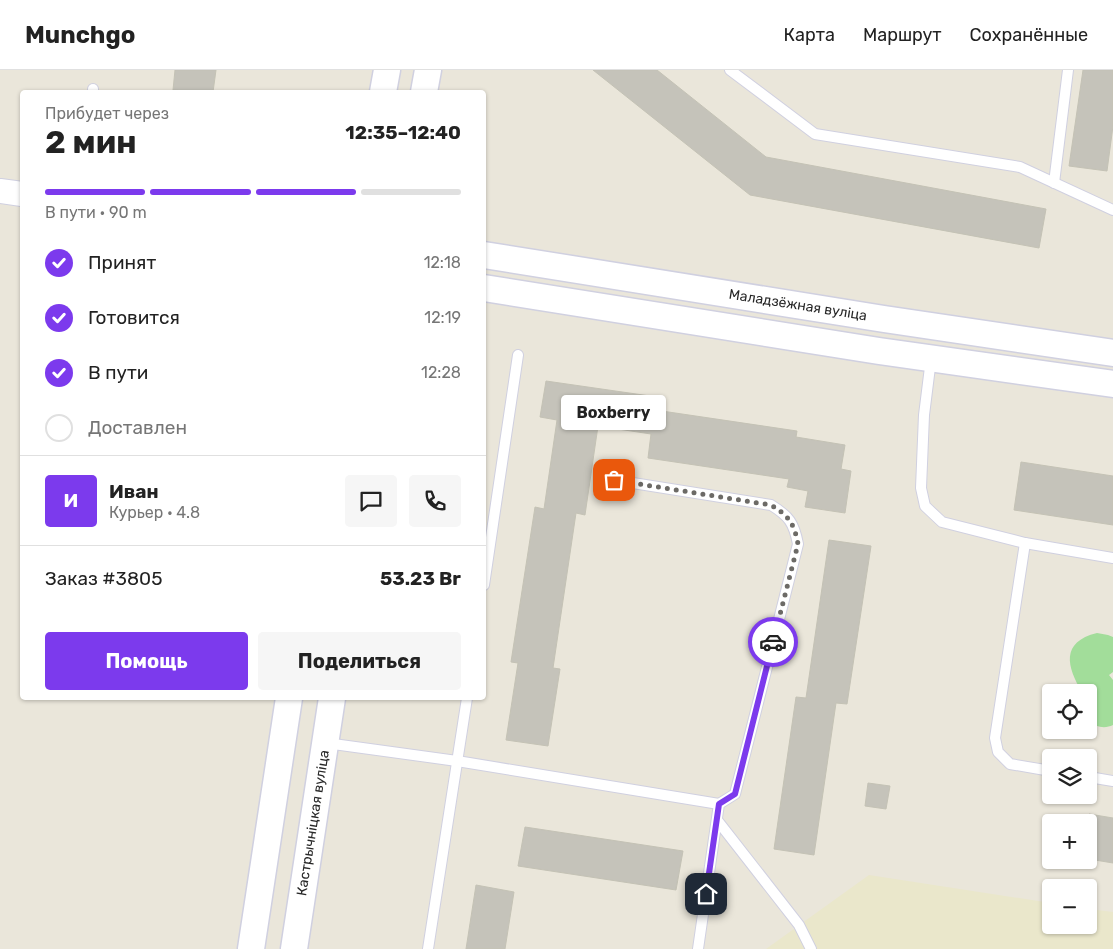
<!DOCTYPE html>
<html lang="ru">
<meta charset="utf-8">
<style>
:root{--surface:#fff;--page:#f6f6f6;--text:#222;--muted:#767676;--line:#e0e0e0;--accent:#7c3aed}
body{margin:0;font-family:Rubik,sans-serif;background:var(--page);color:var(--text);height:100vh;display:flex;flex-direction:column;font-size:19px;white-space:nowrap}
*{box-sizing:border-box;margin:0}
p{font-size:16px;color:var(--muted)}
.icon{flex:none;width:28px;height:28px;fill:none;stroke:currentColor;stroke-width:2;stroke-linecap:round;stroke-linejoin:round}
.map{position:relative;flex:1;overflow:hidden}
.drawer{position:absolute;left:20px;top:20px;width:466px;height:610px;display:flex;flex-direction:column;background:var(--surface);border-radius:5px;box-shadow:0 1px 4px #0004}
.drawer>*{flex:none}
.controls{position:absolute;left:1042px;top:614px;display:grid;gap:10px}
.controls a{display:grid;place-items:center;width:55px;height:55px;border-radius:5px;background:var(--surface);box-shadow:0 1px 4px #0004;font-size:25px}
.pin{position:absolute;display:grid;place-items:center;width:42px;height:42px;color:#fff;margin:-21px;border-radius:10px;box-shadow:0 2px 8px #0006}
.courier{position:absolute;display:grid;place-items:center;width:50px;height:50px;margin:-25px;border:4px solid #7c3aed;border-radius:50%;background:#fff;color:#222;box-shadow:0 1px 6px #0007}
.bubble{position:absolute;height:35px;border-radius:5px;background:var(--surface);box-shadow:0 1px 4px #0004;font-size:16px;font-weight:700;line-height:35px;text-align:center}
.headline em{font-style:normal;font-weight:700}
.headline div{display:flex;flex-direction:column-reverse}
.headline{display:flex;align-items:center;justify-content:space-between;height:85px;padding:0 25px}
h1{font-size:32px;font-weight:700;line-height:38px}
.bar{display:grid;grid-template-columns:repeat(4,1fr);gap:8px 5px;align-content:center;height:60px;padding:0 25px}
.bar i{height:6px;border-radius:4px;background:var(--line)}
.bar .on{background:var(--accent)}
.bar p{grid-column:span 4}
.line{display:flex;align-items:center;gap:12px;padding:0 25px;border-top:1px solid var(--line)}
.line div{flex:1}
.round{display:grid;place-items:center;flex:none;width:52px;height:52px;border-radius:5px;background:var(--page)}
ol{padding:0 25px;list-style:none}
li{display:flex;align-items:center;gap:15px;height:55px}
li p{margin-inline-start:auto}
li .icon{padding:5px;border-radius:50%;background:var(--accent);color:#fff;stroke-width:4}
li:last-child{color:var(--muted)}
li i{width:28px;height:28px;border:2px solid var(--line);border-radius:50%}
.cta{display:flex;gap:10px;margin-top:auto;padding:10px 25px}
.cta a{flex:1;height:58px;border-radius:5px;background:var(--accent);color:#fff;font-size:20px;font-weight:700;line-height:58px;text-align:center}
.cta a+a{background:var(--page);color:var(--text)}
header{display:flex;align-items:center;gap:30px;box-sizing:border-box;height:70px;padding:0 25px;background:var(--surface);border-bottom:1px solid var(--line)}
header strong{font-size:24px}
nav{display:flex;gap:28px;margin-inline-start:auto;font-size:18px}
.map>svg:first-child{display:block}
.education{fill:#eae7cb}
.green{fill:#a2dd9a}
.building{fill:#c5c3ba;stroke:#c4c2b5}
.lines{fill:none;stroke-linecap:round;stroke-linejoin:round}
.service-casing{stroke:#d0d0e0;stroke-width:12}
.tertiary-casing{stroke:#d0d0e0;stroke-width:26}
.secondary-casing{stroke:#d0d0e0;stroke-width:29}
.service{stroke:#fff;stroke-width:10}
.tertiary{stroke:#fff;stroke-width:24}
.secondary{stroke:#fff;stroke-width:26}
.done{stroke:#6c6a66;stroke-width:5;stroke-dasharray:0 9}
.route{stroke:#7c3aed;stroke-width:6}
.labels{text-anchor:middle;dominant-baseline:central;stroke-width:4.5;stroke-linejoin:round;paint-order:stroke}
.street-label{font-size:14px;fill:#282828;stroke:#fff}
</style>
<header>
<strong>Munchgo</strong>
<nav><a>Карта</a><a>Маршрут</a><a>Сохранённые</a></nav>
</header>
<div class="map">
<svg width="1113" height="879" viewBox="0 0 1113 879">
<rect width="100%" height="100%" fill="#eae6da"/>
<path class="education" d="M869 805 1051 833V855H1089V839L1113 842V879H766Z"/>
<path class="green" d="M1097 563 1108 565 1113 567V602L1109 605 1113 610V655C1105 659 1096 657 1089 652V622H1082C1067 597 1060 572 1097 563Z"/>
<g class="building">
<path d="M175 0H216L213 22H194L173 20Z"/>
<path d="M593 0H657L766 87 1046 139 1039 178 750 125Z"/>
<path d="M1083 0H1113V56L1107 101 1069 96Z"/>
<path d="M546 311 657 327 655 340 797 361 796 367 845 375 841 399 851 401 845 443 805 437 808 421 787 417 789 409 648 388 651 364 598 356 585 445 576 443 553 598 560 599 548 676 506 670 518 593 511 592 535 437 544 439 557 350 540 347Z"/>
<path d="M1021 392 1113 406V455L1014 440Z"/>
<path d="M829 470 871 476 847 634 836 633 814 785 774 779 796 627 806 628Z"/>
<path d="M868 713 890 716 886 739 865 736Z"/>
<path d="M1089 744 1113 748V793L1089 789Z"/>
<path d="M525 757 683 781 676 820 518 796Z"/>
<path d="M476 815 514 822 505 879H466Z"/>
</g>
<g class="lines">
<defs>
<g id="service">
<path d="M730 0 815 64 1020 97 1113 140"/>
<path d="M93 22V19"/>
<path d="M1054 113 1068 0"/>
<path d="M931 289 924 345 921 418 925 436 942 452 1025 473 1113 488"/>
<path d="M614 410 771 435C789 446 794 453 798 474L735 724 719 734 698 879"/>
<path d="M1025 473 995 668 998 682 1010 694 1051 701"/>
<path d="M484 515 518 285"/>
<path d="M326 673 457 691 719 734"/>
<path d="M1089 707 1113 711"/>
<path d="M717 750 799 855 811 879"/>
<path d="M428 879 467 628"/>
</g>
<path id="tertiary" d="M0 121 22 124"/>
<g id="secondary">
<path d="M383 22 387 0"/>
<path d="M424 22 428 0"/>
<path d="M484 185 884 249 1113 283"/>
<path d="M484 218 879 281 1113 314"/>
<path d="M251 879 289 628"/>
<path d="M294 879 332 628"/>
</g>
</defs>
<use href="#service" class="service-casing"/>
<use href="#tertiary" class="tertiary-casing"/>
<use href="#secondary" class="secondary-casing"/>
<use href="#service" class="service"/>
<use href="#tertiary" class="tertiary"/>
<use href="#secondary" class="secondary"/>
</g>
<g class="lines">
<path class="done" d="M614 410 771 435C789 446 794 453 798 474L773 572"/>
<path class="route" d="M706 824 719 734 735 724 773 572"/>
</g>
<g class="labels">
<g class="street-label">
<text transform="translate(798 235) rotate(9)">Маладзёжная вуліца</text>
<text transform="translate(313 753) rotate(-81)">Кастрычніцкая вуліца</text>
</g>
</g>
</svg>
<div class="controls">
<a><svg class="icon" aria-label="locate" viewBox="0 0 24 24"><circle cx="12" cy="12" r="6"/><path d="M12 2v4M12 18v4M2 12h4M18 12h4"/></svg></a>
<a><svg class="icon" aria-label="layers" viewBox="0 0 24 24"><path d="M12 4l9 5-9 5-9-5zM3 14l9 5 9-5"/></svg></a>
<a>+</a>
<a>−</a>
</div>
<div class="pin" style="left:614px;top:410px;background:#ea580c"><svg class="icon" aria-label="bag" viewBox="0 0 24 24"><path d="M5 8h14l-1 12H6zM9 8a3 3 0 0 1 6 0"/></svg></div>
<div class="pin" style="left:706px;top:824px;background:#1f2937"><svg class="icon" aria-label="home" viewBox="0 0 24 24"><path d="M3 11l9-7 9 7M6 9v11h12V9"/></svg></div>
<div class="courier" style="left:773px;top:572px"><svg class="icon" aria-label="car" viewBox="0 0 24 24"><path d="M5 17H2v-5l4-1 3-4h7l3 4 3 1v5h-3M9 17h6M6 11h13"/><circle cx="7" cy="17" r="2"/><circle cx="17" cy="17" r="2"/></svg></div>
<div class="bubble" style="left:561px;top:325px;width:105px">Boxberry</div>
<section class="drawer">
<div class="headline"><div><h1>2 мин</h1><p>Прибудет через</p></div><em>12:35–12:40</em></div>
<div class="bar"><i class="on"></i><i class="on"></i><i class="on"></i><i></i><p>В пути · 90 m</p></div>
<ol>
<li><svg class="icon" aria-label="check" viewBox="0 0 24 24"><path d="M5 12l5 5 9-10"/></svg>Принят<p>12:18</p></li>
<li><svg class="icon" aria-label="check" viewBox="0 0 24 24"><path d="M5 12l5 5 9-10"/></svg>Готовится<p>12:19</p></li>
<li><svg class="icon" aria-label="check" viewBox="0 0 24 24"><path d="M5 12l5 5 9-10"/></svg>В пути<p>12:28</p></li>
<li><i></i>Доставлен</li>
</ol>
<div class="line" style="height:90px"><b class="round" style="background:var(--accent);color:#fff">И</b><div><b>Иван</b><p>Курьер · 4.8</p></div><a class="round"><svg class="icon" aria-label="chat" viewBox="0 0 24 24"><path d="M4 5h16v11H9l-5 4z"/></svg></a><a class="round"><svg class="icon" aria-label="phone" viewBox="0 0 24 24"><path d="M5 4h4l2 5-3 2q2 4 5 5l2-3 5 2v4C11 20 4 13 5 4z"/></svg></a></div>
<div class="line" style="height:65px"><div>Заказ #3805</div><b>53.23 Br</b></div>
<div class="cta"><a>Помощь</a><a>Поделиться</a></div>
</section>
</div>
